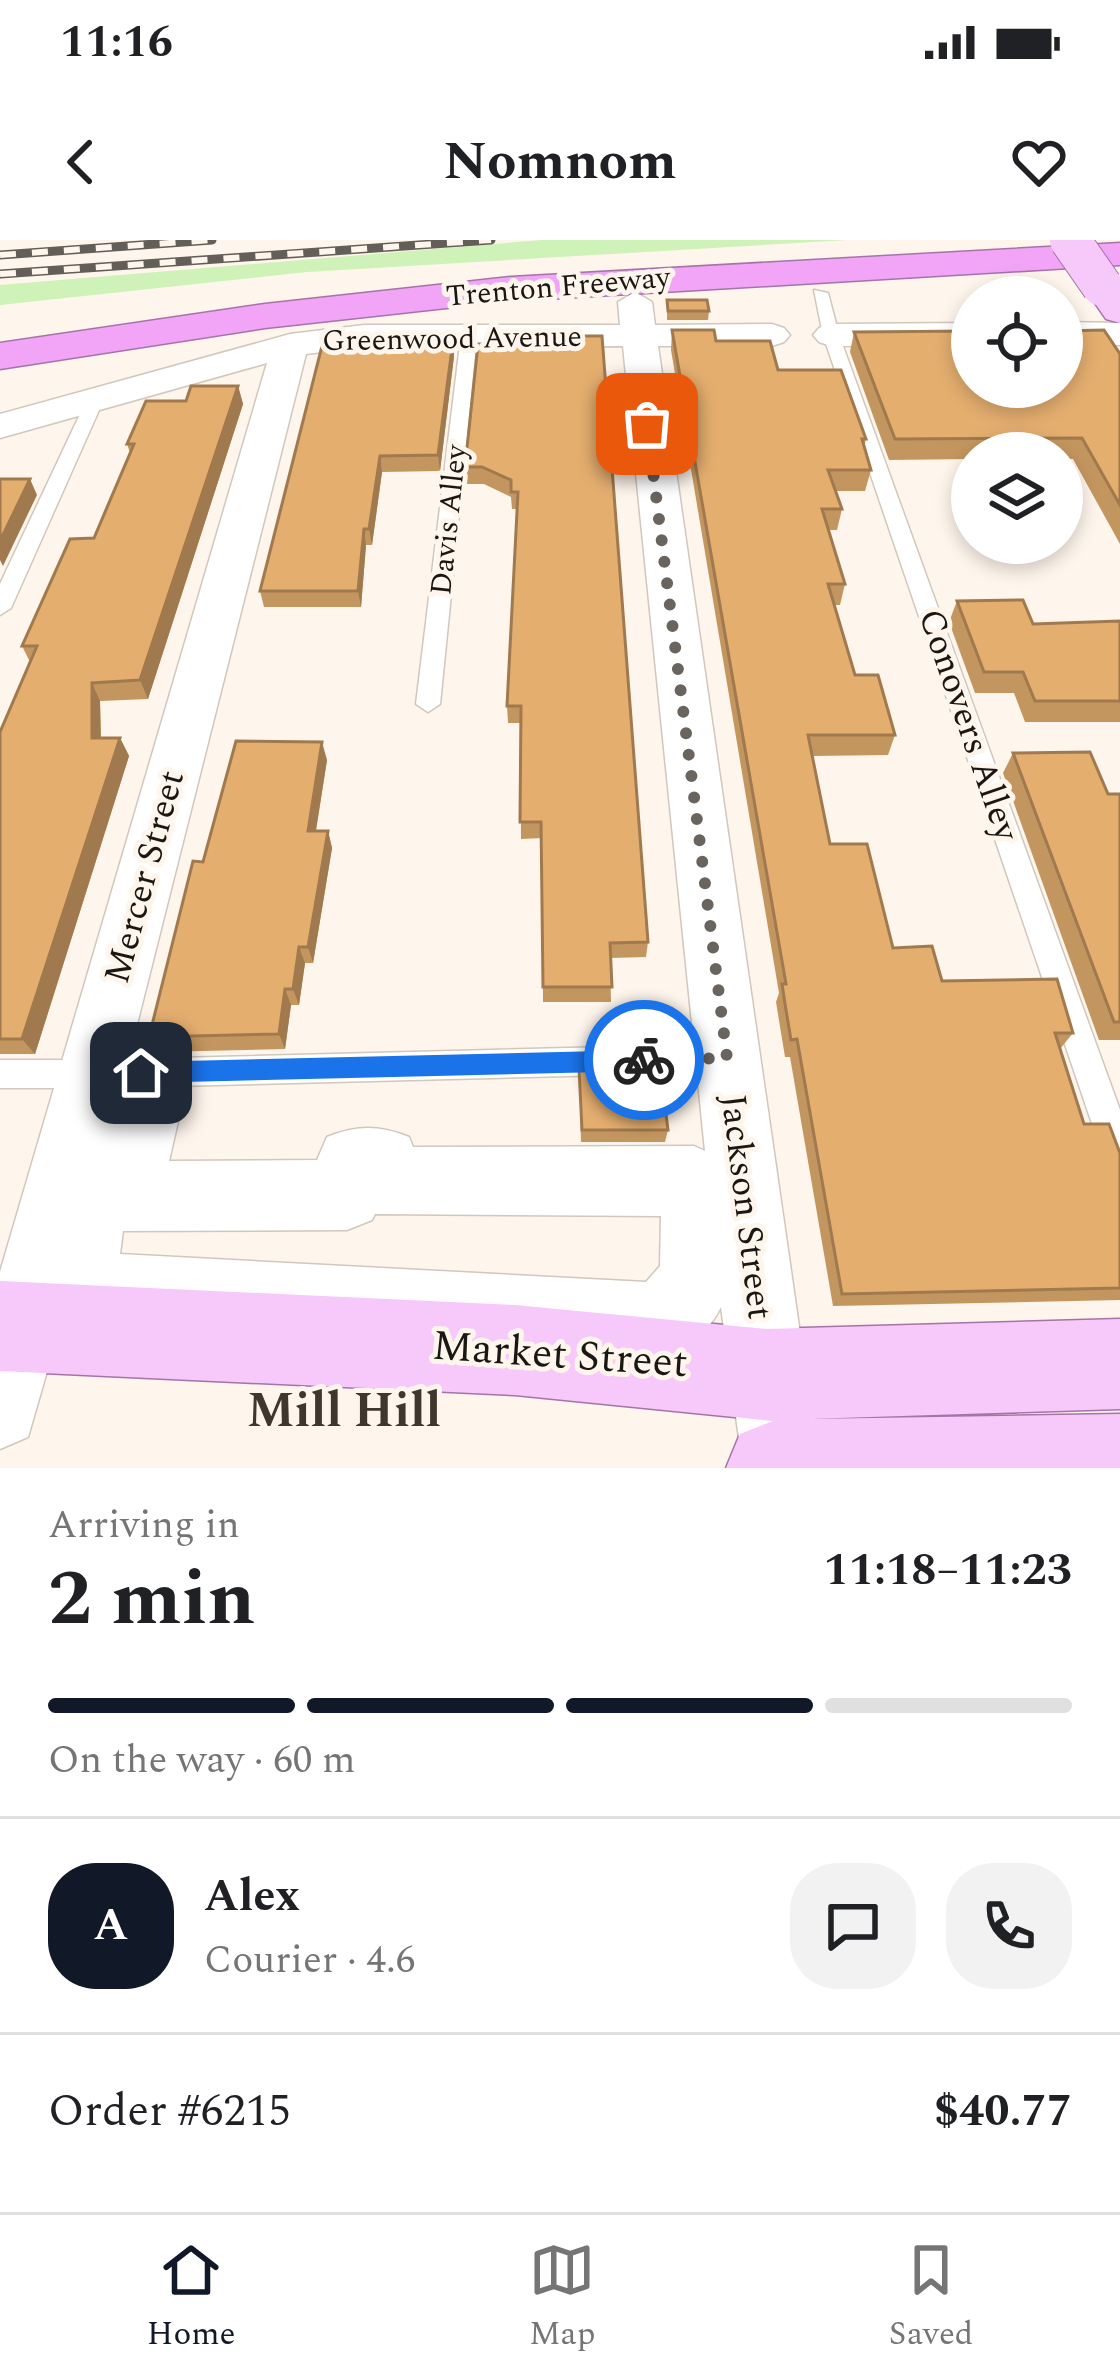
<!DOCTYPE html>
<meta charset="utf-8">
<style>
:root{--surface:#fff;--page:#f2f2f2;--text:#202124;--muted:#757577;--line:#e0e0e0;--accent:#111827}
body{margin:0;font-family:Spectral,serif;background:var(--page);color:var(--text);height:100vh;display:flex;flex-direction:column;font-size:45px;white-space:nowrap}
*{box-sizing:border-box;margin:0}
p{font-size:39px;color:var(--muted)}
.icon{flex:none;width:66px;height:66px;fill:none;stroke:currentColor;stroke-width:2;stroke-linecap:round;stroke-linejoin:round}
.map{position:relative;height:1228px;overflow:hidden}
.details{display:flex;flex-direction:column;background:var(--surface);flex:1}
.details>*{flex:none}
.controls{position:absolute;left:951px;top:36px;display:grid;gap:24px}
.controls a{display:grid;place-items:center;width:132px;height:132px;border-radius:50%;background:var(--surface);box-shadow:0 6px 18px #0003;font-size:60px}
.pin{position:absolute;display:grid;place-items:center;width:102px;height:102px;color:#fff;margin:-51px;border-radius:24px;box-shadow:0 6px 18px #0006}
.courier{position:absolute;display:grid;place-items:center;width:120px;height:120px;margin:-60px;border:9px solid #1a73e8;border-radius:50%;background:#fff;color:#222;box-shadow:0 3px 15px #0007}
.overview em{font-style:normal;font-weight:700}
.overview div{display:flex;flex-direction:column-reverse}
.overview{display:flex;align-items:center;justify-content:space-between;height:204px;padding:0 48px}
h1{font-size:78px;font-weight:700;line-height:90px}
.bar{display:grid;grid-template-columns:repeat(4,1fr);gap:18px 12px;align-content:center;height:144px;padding:0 48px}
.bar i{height:15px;border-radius:9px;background:var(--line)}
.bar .selected{background:var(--accent)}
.bar p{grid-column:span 4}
.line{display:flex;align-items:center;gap:30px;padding:0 48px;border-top:3px solid var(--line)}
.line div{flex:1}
.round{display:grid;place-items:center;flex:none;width:126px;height:126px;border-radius:48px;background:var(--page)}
.status{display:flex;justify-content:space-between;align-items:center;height:84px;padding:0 60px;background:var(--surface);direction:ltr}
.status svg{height:33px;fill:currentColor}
header{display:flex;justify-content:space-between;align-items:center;height:156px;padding:0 48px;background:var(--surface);font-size:54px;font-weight:700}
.dock{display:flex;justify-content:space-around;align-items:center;height:168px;border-top:3px solid var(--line);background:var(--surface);font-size:33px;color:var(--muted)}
.dock a{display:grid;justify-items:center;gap:6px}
.dock .selected{color:var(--accent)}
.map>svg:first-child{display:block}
.green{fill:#cef2b7}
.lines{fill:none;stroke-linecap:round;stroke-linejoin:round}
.lane-casing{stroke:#d1c7bc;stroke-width:3}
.street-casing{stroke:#d1c7bc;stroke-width:3}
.primary-casing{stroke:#a673a7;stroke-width:3}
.highway-casing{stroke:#a673a7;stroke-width:3}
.lane{fill:#fff;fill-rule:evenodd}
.street{fill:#fff;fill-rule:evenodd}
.primary{fill:#f7c9fa;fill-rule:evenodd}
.highway{fill:#f2a5f7;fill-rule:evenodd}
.rail-casing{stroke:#645e59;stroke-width:9}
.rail{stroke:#fef5ec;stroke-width:6;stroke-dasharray:16;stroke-linecap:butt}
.primary-bridge-casing{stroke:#a673a7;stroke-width:42;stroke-linecap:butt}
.primary-bridge{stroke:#f7c9fa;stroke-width:40}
.wall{fill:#c4965f}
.shaded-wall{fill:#a07a4e}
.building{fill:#e4ae6f;stroke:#a07a4e;stroke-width:3}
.route{fill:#1a73e8}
.done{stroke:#6a645e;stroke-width:12;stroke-dasharray:0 21.6}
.labels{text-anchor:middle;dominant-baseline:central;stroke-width:10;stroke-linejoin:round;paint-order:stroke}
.far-street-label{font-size:30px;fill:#1a1612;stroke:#fef5ec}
.street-label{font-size:36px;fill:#1a1612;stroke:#fef5ec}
.near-street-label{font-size:42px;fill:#1a1612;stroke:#fef5ec}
.near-neighbourhood-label{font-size:48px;font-weight:bold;fill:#3f372e;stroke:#fef5ec}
</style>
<div class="status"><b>11:16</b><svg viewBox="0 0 49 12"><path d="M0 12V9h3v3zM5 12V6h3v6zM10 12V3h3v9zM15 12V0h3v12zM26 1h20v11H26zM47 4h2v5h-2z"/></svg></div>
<header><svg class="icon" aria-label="back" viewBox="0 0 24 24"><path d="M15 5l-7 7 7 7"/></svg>Nomnom<svg class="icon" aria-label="heart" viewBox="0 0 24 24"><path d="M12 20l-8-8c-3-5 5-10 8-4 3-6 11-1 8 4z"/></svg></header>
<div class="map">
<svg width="1120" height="1228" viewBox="0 0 1120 1228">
<rect width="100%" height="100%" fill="#fef5ec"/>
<path class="green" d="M542 0H847L307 32 0 65V45Z"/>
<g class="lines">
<defs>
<g id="lane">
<path d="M814 50 828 53 839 95 1120 870V932L1108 927 1103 916 823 95Z"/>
<path d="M469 91 477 96 440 464 428 472 416 464 461 96Z"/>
<path d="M89 155 104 159 11 368 0 375V344Z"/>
<path d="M727 804 738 808 743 818 738 828 727 832 136 847 125 843 120 833 125 823 136 819Z"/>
<path d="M0 820H92L103 824 108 834 103 844 92 848H0Z"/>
</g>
<g id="street">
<path d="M635 52 652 62 655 85 772 84 784 88 790 95 784 102 772 106H658L806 1135 825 1228H743L721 1067C705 1100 679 1108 646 1118L108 1090 81 1079 66 1066 28 1197 0 1209V1032L267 123 0 198V174L290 94 364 85H620L618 62ZM623 106 705 911 694 906 413 907 409 897C379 885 357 885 327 897L317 920 169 921 184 855 168 826 144 817 128 820 306 114 364 107ZM375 974 661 976 660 1026 646 1042 120 1014 123 991 347 990 372 980Z"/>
<path d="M1062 82 1120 83V105L1062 104Z"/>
<path d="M972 83V105L831 106 819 102 813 95 819 88 831 84Z"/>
</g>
<g id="primary">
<path d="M1102 35 1120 44V83L1106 79 1083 46 1088 38Z"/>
<path d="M0 1041 515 1065 767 1089 1120 1079V1169L808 1179 1120 1174V1228H726L740 1194 773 1181 515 1155 0 1131Z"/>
</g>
<path id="highway" d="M1120 3V25L511 61 265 88 0 129V103L265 64 511 37Z"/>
</defs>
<use href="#lane" class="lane-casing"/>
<use href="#street" class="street-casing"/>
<use href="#primary" class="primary-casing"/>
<use href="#highway" class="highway-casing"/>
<use href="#lane" class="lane"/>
<use href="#street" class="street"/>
<use href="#primary" class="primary"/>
<use href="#highway" class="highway"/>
<defs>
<g id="rail">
<path d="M0 15 212 0"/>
<path d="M0 34 491 0"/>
</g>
</defs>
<use href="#rail" class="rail-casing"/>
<use href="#rail" class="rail"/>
<defs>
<path id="primary-bridge" d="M1070 0 1102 46"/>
</defs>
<use href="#primary-bridge" class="primary-bridge-casing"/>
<use href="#primary-bridge" class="primary-bridge"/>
</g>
<g class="wall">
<path d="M667 60 709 71 708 80H667Z"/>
<path d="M672 90 716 101 778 130 866 199 864 207 871 230 865 251H836L842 269 837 290H829L845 344 840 365H835L855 435 895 495 888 515 813 516 830 604 893 708 942 741 1073 793 1060 809 1084 884 1120 913V1060L833 1066 790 817H785L776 762 779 753 671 110Z"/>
<path d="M854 92 1120 114V304L1073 219H1062V213H972V219L889 220 850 112Z"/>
<path d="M453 101 454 116 440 231 382 232 372 305H366L361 367H264L260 351Z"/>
<path d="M478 104 648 702 646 717 610 718 611 762H543L542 598 521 599V483H508L507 466 517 269H512L511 257 484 244H467L465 227Z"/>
<path d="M238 146 243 164 148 459 100 461 101 498H120L129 516 35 814H0V492L30 422 22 406 94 298 130 213 127 204 186 161Z"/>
<path d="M957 361 1033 384 1120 381V482H1025L1014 453H975L949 382Z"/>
<path d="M1013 513 1108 554H1120V800H1099L1003 533Z"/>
<path d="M327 520 316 591H328L332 608 313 723H305L299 765H291L285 809 159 812 149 797 203 622Z"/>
<path d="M579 828 668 890 665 902H581Z"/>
</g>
<g class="shaded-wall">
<path d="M453 101 454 116 440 231 438 215Z"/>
<path d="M238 146 243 164 148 459 140 440Z"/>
<path d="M380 216 382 232 372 305 369 289Z"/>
<path d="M30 239 37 255 3 326 0 320V301Z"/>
<path d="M364 289 366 305 361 367 358 351Z"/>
<path d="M92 443 100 461 101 516 92 498Z"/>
<path d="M120 498 129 516 35 814 22 799Z"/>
<path d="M322 502 327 520 313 608 308 591Z"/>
<path d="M328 591 332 608 313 723 308 707Z"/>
<path d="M299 707 305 723 299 765 293 749Z"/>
<path d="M285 749 291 765 285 809 279 794Z"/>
</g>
<g class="building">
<path d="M667 60H707L709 71H668Z"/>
<path d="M672 90H714L716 101H770L778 130H841L866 199H862L871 230H828L842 269H822L845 344H828L855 435H878L895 495H808L830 604H867L893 708 932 706 942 741 1057 739 1073 793H1055L1084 884H1109L1120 913V1048L842 1054 797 799 791 800 786 770 782 744H786Z"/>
<path d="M1104 90 1120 114V265L1082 198 895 199 854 92 972 91V147H1062V91Z"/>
<path d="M567 96H602L648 702 610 703 612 747H543L541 582H520L521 466H507L518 252H511V240L482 227H465L478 104 567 105Z"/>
<path d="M453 101 438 215 380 216 369 289H364L358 351H260L323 102Z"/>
<path d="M191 146H238L140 440 92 443V498H120L22 799H0V492L37 406H22L70 299 94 298 134 204H127L146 161H186Z"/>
<path d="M0 239H30L0 301Z"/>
<path d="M1023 360 1033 384 1120 381V461H1035L1023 432H984L957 361Z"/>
<path d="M236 501 322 502 308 591H328L308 707H299L293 749H285L279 794 149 797 193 621 203 622Z"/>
<path d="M1090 512 1108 554H1120V782H1114L1013 513Z"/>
<path d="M660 826 668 890H582L579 828Z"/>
</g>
<path class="route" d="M644 810 655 820 644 831 141 843 130 833 141 822Z"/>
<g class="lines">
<path class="done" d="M644 820 727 818 647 184"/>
</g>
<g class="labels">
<g class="far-street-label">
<text transform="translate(558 47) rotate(-5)">Trenton Freeway</text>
<text transform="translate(452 99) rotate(-1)">Greenwood Avenue</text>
<text transform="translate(449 280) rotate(-84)">Davis Alley</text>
</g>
<g class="street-label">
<text transform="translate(968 485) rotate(71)">Conovers Alley</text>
<text transform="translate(145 637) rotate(-75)">Mercer Street</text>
<text transform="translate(746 967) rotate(83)">Jackson Street</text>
</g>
<g class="near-street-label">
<text transform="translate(560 1115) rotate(4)">Market Street</text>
</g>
<g class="near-neighbourhood-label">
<text x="344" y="1171">Mill Hill</text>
</g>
</g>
</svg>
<div class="controls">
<a><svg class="icon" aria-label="locate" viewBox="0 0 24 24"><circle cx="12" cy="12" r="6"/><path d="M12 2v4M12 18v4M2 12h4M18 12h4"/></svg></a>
<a><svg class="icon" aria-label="layers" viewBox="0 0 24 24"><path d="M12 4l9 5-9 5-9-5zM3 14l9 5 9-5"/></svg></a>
</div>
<div class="pin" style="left:647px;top:184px;background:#ea580c"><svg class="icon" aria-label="bag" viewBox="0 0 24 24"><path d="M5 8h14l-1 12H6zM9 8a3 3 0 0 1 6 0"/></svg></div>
<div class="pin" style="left:141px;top:833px;background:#1f2937"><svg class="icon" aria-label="home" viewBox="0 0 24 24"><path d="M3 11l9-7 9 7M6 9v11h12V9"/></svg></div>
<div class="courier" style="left:644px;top:820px"><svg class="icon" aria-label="bike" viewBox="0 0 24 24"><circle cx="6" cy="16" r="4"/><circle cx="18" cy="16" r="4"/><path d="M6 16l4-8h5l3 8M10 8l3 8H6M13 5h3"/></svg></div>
</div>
<section class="details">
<div class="overview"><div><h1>2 min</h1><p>Arriving in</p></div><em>11:18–11:23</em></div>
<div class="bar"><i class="selected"></i><i class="selected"></i><i class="selected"></i><i></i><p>On the way · 60 m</p></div>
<div class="line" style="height:216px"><b class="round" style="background:var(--accent);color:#fff">A</b><div><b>Alex</b><p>Courier · 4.6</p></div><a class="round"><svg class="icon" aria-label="chat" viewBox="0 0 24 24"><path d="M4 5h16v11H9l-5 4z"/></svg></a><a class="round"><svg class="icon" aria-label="phone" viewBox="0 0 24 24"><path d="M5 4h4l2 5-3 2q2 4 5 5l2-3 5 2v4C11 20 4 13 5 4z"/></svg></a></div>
<div class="line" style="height:156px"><div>Order #6215</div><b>$40.77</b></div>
</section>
<nav class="dock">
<a class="selected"><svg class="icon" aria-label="home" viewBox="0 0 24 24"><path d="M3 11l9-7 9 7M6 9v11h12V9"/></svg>Home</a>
<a><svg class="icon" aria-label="map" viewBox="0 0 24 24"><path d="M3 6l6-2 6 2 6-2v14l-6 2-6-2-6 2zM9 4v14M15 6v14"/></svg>Map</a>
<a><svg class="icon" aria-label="saved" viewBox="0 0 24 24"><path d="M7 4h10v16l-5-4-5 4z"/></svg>Saved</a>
</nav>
